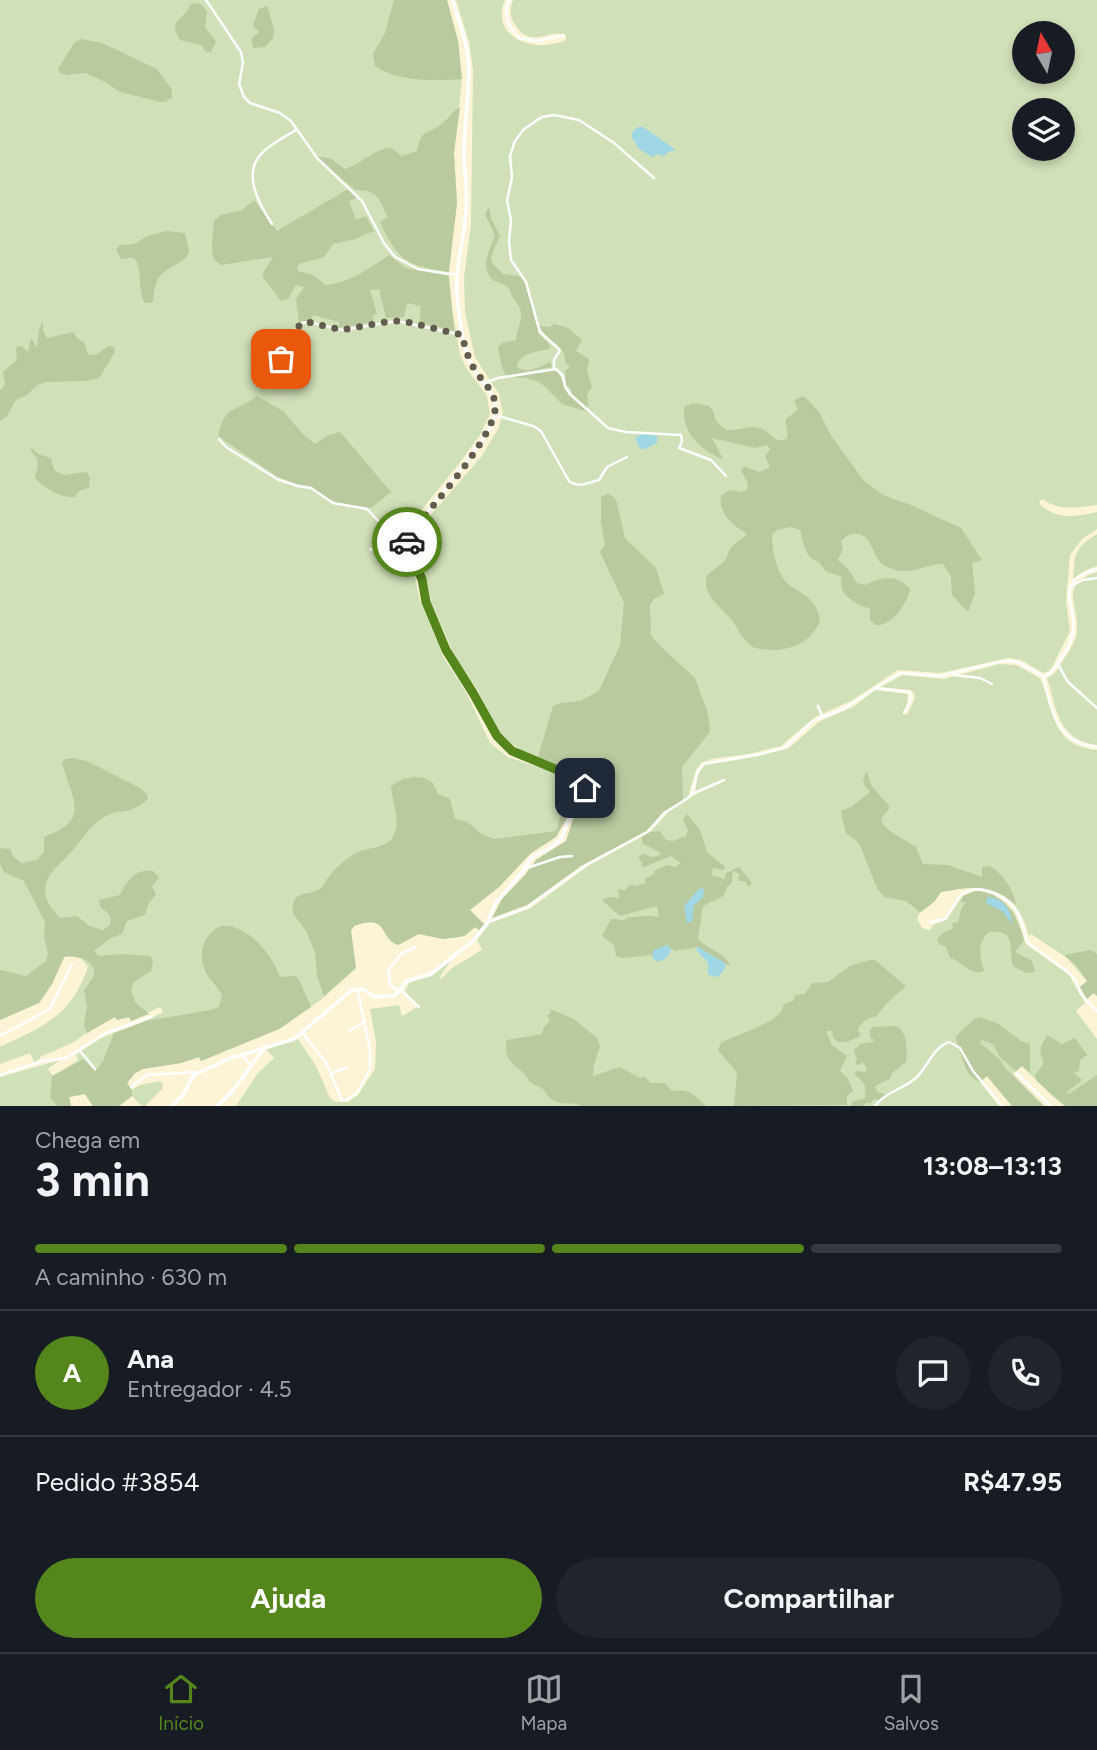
<!DOCTYPE html>
<html lang="pt">
<meta charset="utf-8">
<style>
:root{--surface:#171b24;--page:#20242c;--text:#f1f3f6;--muted:#9ea1a6;--line:#363941;--accent:#54861b}
body{margin:0;font-family:Figtree,sans-serif;background:var(--page);color:var(--text);height:100vh;display:flex;flex-direction:column;font-size:26px;white-space:nowrap}
*{box-sizing:border-box;margin:0}
p{font-size:23px;color:var(--muted)}
.icon{flex:none;width:38px;height:38px;fill:none;stroke:currentColor;stroke-width:2;stroke-linecap:round;stroke-linejoin:round}
.map{position:relative;height:1106px;overflow:hidden}
.details{display:flex;flex-direction:column;background:var(--surface);flex:1}
.details>*{flex:none}
.needle{width:46px;rotate:351deg}
.buttons{position:absolute;left:1012px;top:21px;display:grid;gap:14px}
.buttons a{display:grid;place-items:center;width:63px;height:63px;border-radius:50%;background:var(--surface);box-shadow:0 4px 10px #0003;font-size:35px}
.pin{position:absolute;display:grid;place-items:center;width:60px;height:60px;color:#fff;margin:-30px;border-radius:14px;box-shadow:0 4px 10px #0006}
.courier{position:absolute;display:grid;place-items:center;width:70px;height:70px;margin:-35px;border:5px solid #54861b;border-radius:50%;background:#fff;color:#222;box-shadow:0 2px 9px #0007}
.summary em{font-style:normal;font-weight:700}
.summary div{display:flex;flex-direction:column-reverse}
.summary{display:flex;align-items:center;justify-content:space-between;height:119px;padding:0 35px}
h1{font-size:46px;font-weight:700;line-height:52px}
.bar{display:grid;grid-template-columns:repeat(4,1fr);gap:10px 7px;align-content:center;height:84px;padding:0 35px}
.bar i{height:9px;border-radius:5px;background:var(--line)}
.bar .on{background:var(--accent)}
.bar p{grid-column:span 4}
.line{display:flex;align-items:center;gap:18px;padding:0 35px;border-top:2px solid var(--line)}
.line div{flex:1}
.round{display:grid;place-items:center;flex:none;width:74px;height:74px;border-radius:37px;background:var(--page)}
.primary-button{display:flex;gap:14px;margin-top:auto;padding:14px 35px}
.primary-button a{flex:1;height:80px;border-radius:42px;background:var(--accent);color:#fff;font-size:28px;font-weight:700;line-height:80px;text-align:center}
.primary-button a+a{background:var(--page);color:var(--text)}
.menu{display:flex;justify-content:space-around;align-items:center;height:98px;border-top:2px solid var(--line);background:var(--surface);font-size:19px;color:var(--muted)}
.menu a{display:grid;justify-items:center;gap:4px}
.menu .on{color:var(--accent)}
.map>svg:first-child{display:block}
.green{fill:#d0e0b8;fill-rule:evenodd}
.forest{fill:#b9ca9f}
.water{fill:#9fd8e4}
.lines{fill:none;stroke-linecap:round;stroke-linejoin:round}
.minor{stroke:#fff;stroke-width:2.5}
.tertiary{stroke:#fff;stroke-width:3.5}
.done{stroke:#625d4e;stroke-width:7;stroke-dasharray:0 12.6}
.route{stroke:#54861b;stroke-width:9}
</style>
<div class="map">
<svg width="1097" height="1106" viewBox="0 0 1097 1106">
<rect width="100%" height="100%" fill="#fdf4d8"/>
<g class="green">
<path d="M0 0H447L458 41 462 79 454 153 457 203 449 262V290L460 354 466 368 487 396 490 414 480 435 461 461 407 528 400 545 414 572 420 601 444 658 466 692 490 743 508 757 568 777 580 790V795L556 837 531 853 499 887 470 910 484 924 479 930 475 927 464 936 443 939 419 934 398 945C378 937 389 913 354 926L351 931 356 968 322 999 281 1028 201 1061 199 1057 181 1063 143 1069 135 1073 127 1083 132 1090 140 1085 160 1081 163 1084 162 1089 145 1106H142L132 1096 119 1106H93L85 1094 69 1097 71 1106H0V1077L60 1060 48 1069 53 1076 78 1060 76 1055 80 1052 95 1071 96 1069 81 1051 103 1037 141 1023 163 1012 160 1007 131 1021 129 1017 117 1020 115 1017 95 1027 74 1042 40 1057V1059L34 1062 30 1053 0 1064V1047C43 1026 71 1017 88 967L81 958 65 956 52 984 39 1003 0 1020Z"/>
<path d="M456 0H505C489 39 537 54 566 40V36C552 27 531 50 516 26 510 18 509 10 513 0H1097V505C1076 508 1060 511 1042 499L1039 503C1054 520 1077 517 1097 512V529L1082 539 1070 555 1066 601 1070 631 1052 667 1049 671 1043 673 1021 660 1008 658 941 673 898 670 851 701 815 717 781 746 749 754 711 759 701 763 696 770 688 797 663 812 647 831 581 866 527 905 492 918 502 899 525 875 536 860 566 841 575 814 589 797 590 790 587 781 579 773 522 751 502 737 477 689 455 657 431 601 426 576 411 545 416 532 481 457 498 429 503 413 499 394 475 357 465 312 464 277 471 224 473 70 469 42ZM1024 33H1062V72H1024ZM1024 110H1062V149H1024Z"/>
<path d="M1097 534V566L1084 571 1073 579C1076 553 1072 550 1097 534Z"/>
<path d="M1097 572V745C1058 740 1057 710 1047 678 1055 675 1058 669 1062 662 1068 653 1075 643 1077 632 1080 605 1057 585 1097 572Z"/>
<path d="M999 664 1016 665 1040 678C1055 712 1051 745 1097 750V996L1094 993 1087 999 1080 987 1087 981 1067 958 1031 934 1029 936C1016 887 985 883 941 892L934 902 919 914 917 919 922 928 930 930 933 925 947 919 961 898 967 894 979 891 992 894 1014 911 1026 944 1069 975 1085 1003 1076 1011 1097 1039V1106H1065L1053 1097 1022 1066 1013 1074 1044 1106H1012L987 1076 980 1082 999 1106H236L258 1073 274 1058 266 1049 298 1039 316 1066 330 1098 336 1102H348L358 1095 375 1069 376 1042 370 1009 399 1005 402 1016 419 1006 405 991 409 983 431 976 451 960 440 977 441 979 452 968 482 950 477 940 490 923 531 908 588 866 650 832 669 811 694 795 725 781V779L695 792 698 775 704 765 754 757 789 748 820 721 853 707 875 690 908 694 907 704 903 713 907 715 915 698 914 693 910 690 880 687 903 675 944 679Z"/>
</g>
<g class="forest">
<path d="M394 0H447L458 41 462 79C435 81 398 82 375 66L373 54 385 33Z"/>
<path d="M195 3 202 5 207 12 205 27 216 42 211 52H206L201 45 180 40C167 17 183 23 190 5Z"/>
<path d="M267 6 274 29 273 38 265 47 254 48 252 45V38L259 32 253 25 259 9Z"/>
<path d="M81 39 102 43 157 69 172 90V98L165 102H160L120 92 105 82 85 73 67 75 60 73 58 69 60 66 74 43Z"/>
<path d="M460 107 454 153 457 203 449 272C406 265 399 262 380 222L388 217C379 200 378 189 356 190L327 167 317 156 331 159 345 169C358 166 382 143 393 149 396 151 399 154 402 156L417 151C422 126 428 136 443 123 449 118 453 111 460 107Z"/>
<path d="M348 189 357 198 349 201 356 220 366 216 374 231 355 239 333 244 324 257 299 264 297 267 298 271 313 275 326 285C350 283 369 268 389 255L406 268 449 276 454 331 419 322 421 306 407 303 404 317 386 318 379 289 370 290 377 314 372 316 374 322 339 328V322L313 315 311 321 299 322 296 299 304 287 296 285 288 299 281 301 263 277V273L273 257 221 265 214 260C210 249 213 234 214 221L221 215 242 210 254 200 277 231Z"/>
<path d="M489 206 491 219 500 235 491 257 492 263 503 274 520 276 524 280 539 334 551 346 549 349C537 352 518 353 517 367 529 374 540 367 550 362L552 367 506 376 502 367 498 347 502 343 516 340C516 332 522 323 521 313 520 303 511 298 509 288 505 284 497 283 493 280 479 268 490 249 495 235L485 214Z"/>
<path d="M166 231 185 233 189 252C184 265 166 266 158 279 154 286 154 294 153 302L145 303C137 293 143 262 133 258 129 257 125 259 121 259L116 250 120 245 134 244 148 236Z"/>
<path d="M43 322V331L47 338 73 332 78 339 84 342 88 355 97 354 109 346 114 347 115 352 99 378 86 381 46 382 37 385 27 395 16 400 7 416 0 421V390L5 385 3 372 17 360 16 349 18 346 23 347 28 352 31 338 37 348 39 329Z"/>
<path d="M554 324 568 328 582 340 576 351 589 359 587 371 592 387 587 395 588 408 573 396 570 388 566 385 565 371 570 366 565 363C568 346 545 341 540 326L549 327Z"/>
<path d="M556 369C562 376 561 383 566 391 572 399 581 405 588 412L562 404 540 382 526 378 508 377Z"/>
<path d="M257 396 283 411 302 433 315 444 329 435 340 432 391 492 371 508 339 503 324 497 312 487 294 483 276 476 218 436C225 404 235 413 257 396Z"/>
<path d="M804 396 819 412 832 437 864 481 883 495 911 505 961 528 982 560 972 563 975 593 968 612 952 595 951 577 943 564C928 564 914 573 899 571 892 569 883 566 879 561 872 552 870 532 854 534 848 534 844 537 841 542L843 549 838 560 848 569 857 583 865 585C882 577 896 573 910 589 907 604 891 627 876 625L870 620V608C862 608 843 597 842 588 841 583 842 580 841 576L826 572 819 562C804 558 804 543 800 530L790 527 777 530 772 535C772 552 777 577 792 587 807 597 817 601 820 620 811 648 777 655 752 647 742 639 738 628 731 619 719 605 702 595 707 575L725 561 731 547 747 534C733 526 718 513 721 496L729 490 741 492 747 490 748 484 741 470 744 466 759 472 770 467 765 457 770 449 767 445 755 448 712 438 723 459C700 450 682 433 684 407L693 403 709 406 713 411 716 421 726 430C738 431 750 424 762 429 773 433 774 444 787 439 789 432 785 427 786 419L798 410 794 400Z"/>
<path d="M31 447 38 454 51 458 54 470 64 475 87 472 90 478 89 488 79 491 75 497C59 498 46 489 35 478 36 472 39 466 37 459 35 454 31 454 31 447Z"/>
<path d="M608 494 614 497 617 503 625 538 656 568 664 594 654 599 650 605 651 635 658 644 695 678 707 710 710 727 709 733 682 767 683 801 663 812 647 831 581 866 527 905 492 918 502 899 525 875 536 860 566 841 575 814 590 794 589 787 583 776 538 757 553 706 561 703 580 701 599 691 620 645 624 603 600 552 605 545 601 522V497Z"/>
<path d="M74 758 87 761 140 788 147 794 148 799C144 802 139 806 134 808 127 813 116 810 108 815 92 822 84 837 73 850 51 873 30 887 60 918L77 916 89 926 103 930 110 925C113 914 107 913 100 907L99 900 120 895C128 880 134 869 153 871L159 878 152 886 156 894 149 903 145 915 127 921 122 934 111 938 94 951 99 956 120 954 150 956 153 961 151 971 134 982 131 991 135 1002 149 1014 131 1021 129 1017 117 1020 115 1017 87 1033 84 1025 87 1006 84 991C87 985 96 977 94 970 92 959 72 954 64 957L52 984 39 1003 0 1020V970L26 976 46 961 48 954 44 936 45 922 24 881 4 872 0 864V848L10 849 13 856 21 863 37 860 44 852V837C92 820 72 800 62 763L65 759Z"/>
<path d="M867 771 871 785 889 806V809L881 818 883 825 890 831 916 847 923 864 948 865 982 877V867L990 866C1003 874 1014 890 1016 905 991 883 972 886 941 892L934 902 920 912 906 901 885 897 877 888 859 843 846 833 841 813 842 810 851 807 870 792 865 786 863 779Z"/>
<path d="M415 777 424 778 433 783 438 794 450 799 455 819 468 822 481 834 494 839 556 831 567 798 580 790V795L556 837 531 853 499 887 470 910 484 924 479 930 475 927 466 935 460 937 443 939 419 934 398 945C378 938 390 913 354 926L351 931 356 968 324 996 317 976 315 952 306 931 293 914C290 887 309 898 321 888 325 884 324 883 327 879 334 870 346 858 356 853 367 847 388 849 394 835 401 819 392 802 391 786L403 779Z"/>
<path d="M687 814 700 830 707 852 725 867 723 870 713 868 711 875 724 879 726 873 739 867 752 883 749 887 744 881H740L738 878 740 875 735 871 732 874V883L727 887 723 896 703 906 698 939C708 950 722 951 730 964L728 965 698 947 675 951 671 948 668 956 658 962 651 955 623 958 616 956 614 945 602 936 611 919 624 920 628 917C640 917 647 914 659 917L657 906 620 916 602 900 610 897 619 898 618 889 625 890 629 885 636 886 645 883V879L654 874 655 870 667 865 675 867 681 863 671 856 644 867 641 866 642 863 638 857 644 854 652 857 660 855 661 853 642 843V837L650 832 660 831 666 840 673 841 686 836 688 830 683 819Z"/>
<path d="M975 891C1005 892 1018 915 1024 941L1015 952 1032 961 1035 972 1027 973 1014 967C1006 950 1020 929 989 932 976 943 980 957 984 971 971 977 964 962 950 958L946 947 939 944 937 939 944 932 953 929 952 923 958 922 962 907 967 902 961 903 963 896Z"/>
<path d="M220 926C246 922 272 954 280 977L296 976 298 978 311 1007 279 1029 201 1061 199 1057 181 1063 143 1069 135 1073 127 1083 132 1090V1096L119 1106H93L85 1094 69 1097 71 1106H57L50 1097 52 1076 84 1059 95 1071 103 1061 114 1033 146 1021 211 1010 219 1007 222 996C219 988 213 983 208 976 197 959 201 936 220 926Z"/>
<path d="M1091 950 1097 954V996L1094 993 1087 999 1080 987 1087 981 1076 965 1064 955Z"/>
<path d="M870 960H875L906 986C896 995 884 1004 877 1016 868 1019 862 1020 858 1030L861 1036 847 1042H838L833 1038 832 1031H826L832 1045 847 1056 840 1071 848 1079 853 1091 847 1096V1105L734 1106 737 1073 718 1050 721 1043C733 1036 772 1024 780 1013 782 1011 783 1007 784 1004L793 1001 795 995 805 994 812 983 828 982 850 966Z"/>
<path d="M550 1009 574 1019 597 1038 600 1046 594 1065 593 1076 620 1067 640 1078 645 1077 651 1083H665L672 1091C690 1089 693 1094 706 1106H582C572 1101 564 1106 555 1101 549 1099 547 1094 543 1089 539 1086 538 1087 533 1084 525 1079 532 1082 526 1076 515 1063 502 1061 507 1040L542 1034 544 1027 550 1021 547 1015 551 1013Z"/>
<path d="M980 1017 999 1024 1021 1041 1030 1044V1073L1022 1066 1016 1071 999 1056 993 1044 982 1040 980 1043 1000 1060 1005 1068 1044 1106H1012L987 1076 980 1082C963 1077 962 1051 955 1037L974 1019Z"/>
<path d="M896 1026C907 1030 908 1051 906 1062L892 1073 890 1079 875 1086 877 1092 887 1095 878 1100 874 1099 871 1103H867L863 1106H851L853 1101 865 1098C867 1084 864 1082 854 1074L857 1071 865 1072 867 1068 862 1062 859 1065 855 1064 857 1059 854 1050 860 1044 873 1042V1038L870 1039V1030L873 1027Z"/>
<path d="M1047 1035 1062 1044 1075 1038 1087 1055 1080 1060 1079 1071 1074 1072 1082 1080 1067 1092 1069 1094 1097 1075V1106H1065L1036 1080 1035 1075C1051 1058 1038 1061 1041 1047 1042 1042 1046 1039 1047 1035Z"/>
</g>
<g class="water">
<path d="M638 127H643L676 150 668 152 664 156 657 154 653 157 639 149 631 136 633 131Z"/>
<path d="M642 434 657 436V443L645 449H640L635 438Z"/>
<path d="M700 888 704 889 703 897 694 905 692 921 687 923 684 906Z"/>
<path d="M987 897C1002 897 1012 910 1012 924L1002 911 986 903Z"/>
<path d="M667 945 671 949C670 956 663 962 655 961L652 955 654 950Z"/>
<path d="M698 947 725 963C727 969 719 977 714 977L708 974V963L696 950Z"/>
</g>
<g class="lines">
<g class="minor">
<path d="M206 0 241 52 243 63 239 84 244 97 250 103 280 113 291 121 317 158 362 201 384 243 395 257 418 269 456 275"/>
<path d="M509 0C503 14 508 27 519 38L537 41 564 35"/>
<path d="M272 224C259 204 241 172 263 152 272 143 285 137 296 130"/>
<path d="M280 359 283 362 280 365 277 363Z"/>
<path d="M281 359 296 329 302 323 308 322 343 330 397 321 462 335"/>
<path d="M554 368V360L560 350 540 332 526 282 511 260 509 242 511 220 507 201 512 177 510 156 515 141 524 129 542 117 554 115 579 120 614 143 654 178"/>
<path d="M485 383 498 378 556 369 563 376 565 386 570 394 608 428 626 432 681 435 682 441 679 448 711 460 726 476"/>
<path d="M495 415 533 426 541 431 569 481C579 489 589 482 599 480L607 467 627 457"/>
<path d="M219 439 226 447 277 479 297 486 311 488 333 503 367 509 408 552"/>
<path d="M370 549 387 554 410 553"/>
<path d="M1073 585 1083 580 1097 578"/>
<path d="M1057 663 1068 682 1097 708"/>
<path d="M954 675 980 678 992 684"/>
<path d="M1043 676C1051 709 1056 744 1097 747"/>
<path d="M874 688 910 692 911 700 904 713"/>
<path d="M818 706 822 716"/>
<path d="M692 794 724 780"/>
<path d="M524 869 560 857 572 856"/>
<path d="M488 922 526 908 586 865 647 832 666 812 691 796 698 771 704 764 761 754 784 748 813 721 843 709 900 673 940 676 1003 661H1012L1020 663 1043 676 1049 674C1059 663 1071 646 1073 631 1077 602 1051 582 1097 569"/>
<path d="M930 922 945 919C952 911 956 897 965 892 981 884 1007 896 1016 910 1023 920 1024 931 1027 942L1069 973 1076 981 1081 994 1097 1011"/>
<path d="M401 990 419 1007"/>
<path d="M399 993 390 984 388 971 402 953 416 947"/>
<path d="M350 1031 362 1023"/>
<path d="M302 1032 326 1063 342 1100H346L357 1093 370 1069V1049L357 989"/>
<path d="M0 1036 50 1009 72 964"/>
<path d="M80 1051 95 1069"/>
<path d="M242 1054 250 1065"/>
<path d="M332 1073 346 1068"/>
<path d="M1016 1073 1051 1106"/>
<path d="M0 1075 43 1061 66 1058 106 1033 153 1016"/>
<path d="M131 1087 147 1075 199 1072"/>
<path d="M875 1106C884 1093 903 1089 916 1078 929 1066 931 1049 949 1042L960 1048 973 1071 1002 1106"/>
</g>
<g class="tertiary">
<path d="M172 1106 183 1095 194 1075 228 1059 294 1039 352 990 363 989 375 997 394 996 407 981 431 974 473 941 486 925 496 903 523 871 531 858 553 846 561 839 570 817 584 796 585 788 577 777 512 751 497 736 473 693 446 650 426 602 420 574 407 545 410 535 484 438C510 397 486 396 471 363 462 345 461 325 458 306 453 269 464 246 466 211 468 191 464 172 464 152 464 120 471 89 468 57 466 37 457 19 453 0"/>
<path d="M217 1106 231 1093 264 1048"/>
</g>
</g>
<g class="lines">
<path class="done" d="M281 359 296 329 302 323 308 322 342 330 391 321H403L462 335C465 347 468 359 475 370 482 381 492 389 495 402 501 431 432 506 412 531L407 542"/>
<path class="route" d="M407 542 408 549 422 579 426 602 446 650 473 693 497 736 512 751 577 778 585 788"/>
</g>
</svg>
<div class="buttons">
<a><svg class="needle" viewBox="-14 -14 28 28"><path d="M0-13l5 13h-10z" fill="#e53935"/><path d="M0 13l5-13h-10z" fill="#9ea1a6"/></svg></a>
<a><svg class="icon" aria-label="layers" viewBox="0 0 24 24"><path d="M12 4l9 5-9 5-9-5zM3 14l9 5 9-5"/></svg></a>
</div>
<div class="pin" style="left:281px;top:359px;background:#ea580c"><svg class="icon" aria-label="bag" viewBox="0 0 24 24"><path d="M5 8h14l-1 12H6zM9 8a3 3 0 0 1 6 0"/></svg></div>
<div class="pin" style="left:585px;top:788px;background:#1f2937"><svg class="icon" aria-label="home" viewBox="0 0 24 24"><path d="M3 11l9-7 9 7M6 9v11h12V9"/></svg></div>
<div class="courier" style="left:407px;top:542px"><svg class="icon" aria-label="car" viewBox="0 0 24 24"><path d="M5 17H2v-5l4-1 3-4h7l3 4 3 1v5h-3M9 17h6M6 11h13"/><circle cx="7" cy="17" r="2"/><circle cx="17" cy="17" r="2"/></svg></div>
</div>
<section class="details">
<div class="summary"><div><h1>3 min</h1><p>Chega em</p></div><em>13:08–13:13</em></div>
<div class="bar"><i class="on"></i><i class="on"></i><i class="on"></i><i></i><p>A caminho · 630 m</p></div>
<div class="line" style="height:126px"><b class="round" style="background:var(--accent);color:#fff">A</b><div><b>Ana</b><p>Entregador · 4.5</p></div><a class="round"><svg class="icon" aria-label="chat" viewBox="0 0 24 24"><path d="M4 5h16v11H9l-5 4z"/></svg></a><a class="round"><svg class="icon" aria-label="phone" viewBox="0 0 24 24"><path d="M5 4h4l2 5-3 2q2 4 5 5l2-3 5 2v4C11 20 4 13 5 4z"/></svg></a></div>
<div class="line" style="height:91px"><div>Pedido #3854</div><b>R$47.95</b></div>
<div class="primary-button"><a>Ajuda</a><a>Compartilhar</a></div>
</section>
<nav class="menu">
<a class="on"><svg class="icon" aria-label="home" viewBox="0 0 24 24"><path d="M3 11l9-7 9 7M6 9v11h12V9"/></svg>Início</a>
<a><svg class="icon" aria-label="map" viewBox="0 0 24 24"><path d="M3 6l6-2 6 2 6-2v14l-6 2-6-2-6 2zM9 4v14M15 6v14"/></svg>Mapa</a>
<a><svg class="icon" aria-label="saved" viewBox="0 0 24 24"><path d="M7 4h10v16l-5-4-5 4z"/></svg>Salvos</a>
</nav>
